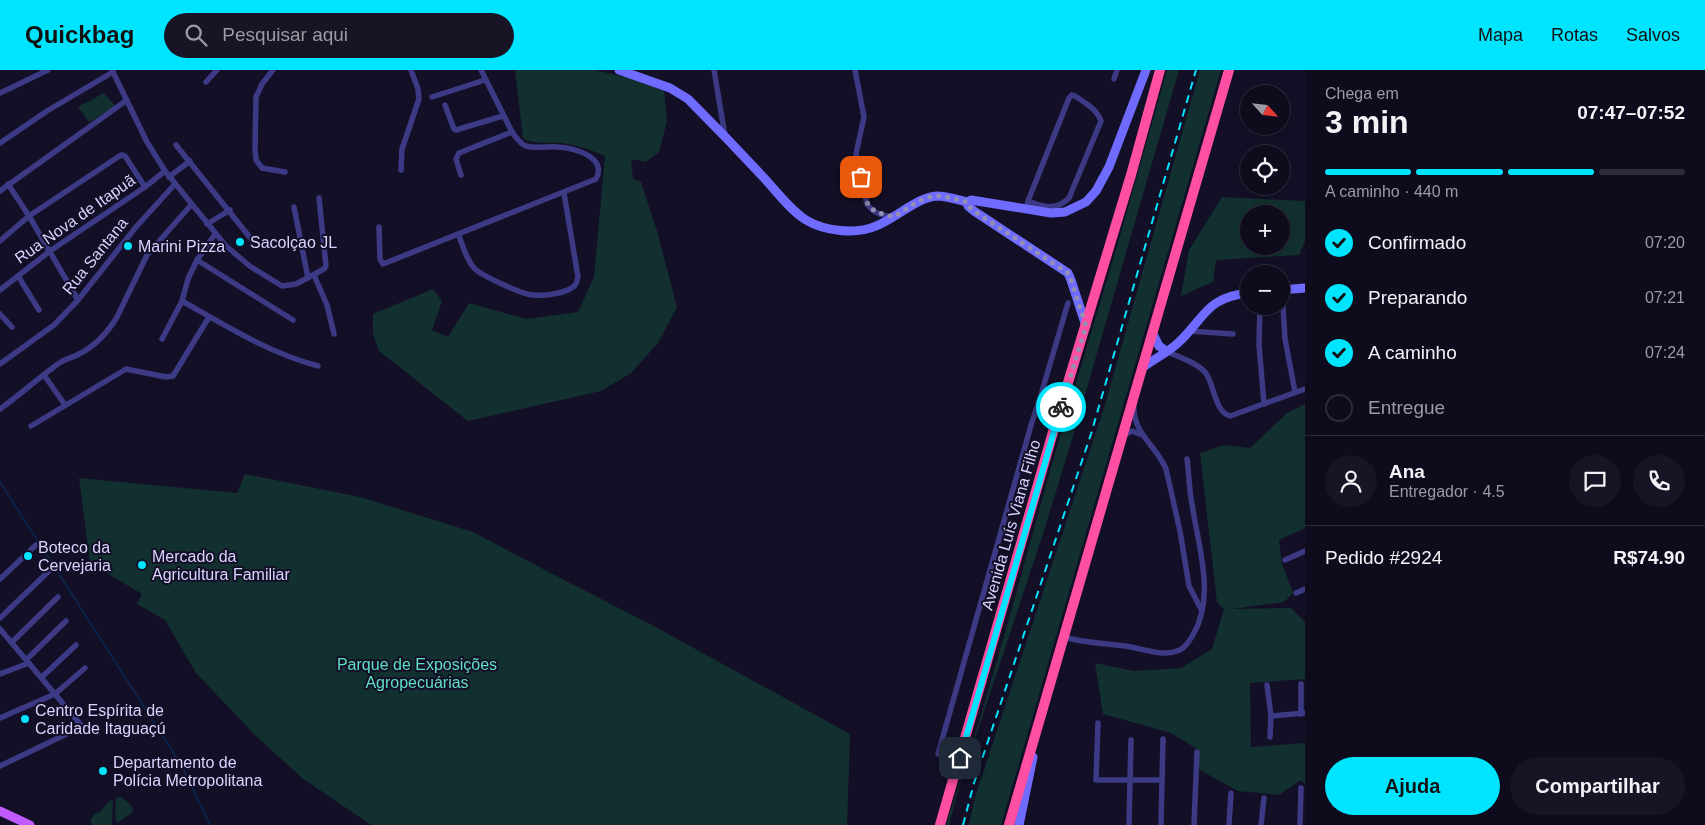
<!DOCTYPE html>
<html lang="pt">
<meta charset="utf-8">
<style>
:root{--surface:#0e0b1c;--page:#171425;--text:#f1f3f6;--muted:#9b9ba3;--line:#2e2b3b;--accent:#00e5ff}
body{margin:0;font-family:Arial,sans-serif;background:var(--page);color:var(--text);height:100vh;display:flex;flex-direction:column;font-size:19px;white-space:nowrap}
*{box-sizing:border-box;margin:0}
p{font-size:16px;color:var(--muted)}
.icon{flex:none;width:28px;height:28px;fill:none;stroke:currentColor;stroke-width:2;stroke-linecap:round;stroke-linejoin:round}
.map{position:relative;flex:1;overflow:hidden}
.drawer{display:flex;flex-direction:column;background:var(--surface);width:400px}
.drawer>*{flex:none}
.needle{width:32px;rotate:117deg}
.fabs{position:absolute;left:1240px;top:15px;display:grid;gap:10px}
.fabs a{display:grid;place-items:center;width:50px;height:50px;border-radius:50%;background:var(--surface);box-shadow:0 2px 8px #0003,0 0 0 1px var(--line);font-size:25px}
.pin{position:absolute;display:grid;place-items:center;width:42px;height:42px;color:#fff;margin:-21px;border-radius:10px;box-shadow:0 2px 8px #0006}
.courier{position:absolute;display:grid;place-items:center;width:50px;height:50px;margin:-25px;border:4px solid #00e5ff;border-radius:50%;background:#fff;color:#222;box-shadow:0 1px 6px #0007}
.summary em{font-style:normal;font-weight:600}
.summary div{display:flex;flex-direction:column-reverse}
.summary{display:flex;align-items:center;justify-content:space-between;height:85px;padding:0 20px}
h1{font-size:32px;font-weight:600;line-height:38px}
.bar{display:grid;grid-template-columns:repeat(4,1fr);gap:8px 5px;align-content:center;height:60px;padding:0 20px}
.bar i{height:6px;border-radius:4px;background:var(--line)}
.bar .active{background:var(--accent)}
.bar p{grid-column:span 4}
.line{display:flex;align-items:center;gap:12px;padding:0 20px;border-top:1px solid var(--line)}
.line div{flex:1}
.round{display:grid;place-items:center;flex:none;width:52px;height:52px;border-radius:26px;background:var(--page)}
ol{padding:0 20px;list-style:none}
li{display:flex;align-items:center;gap:15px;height:55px}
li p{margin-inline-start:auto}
li .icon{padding:5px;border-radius:50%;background:var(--accent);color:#111;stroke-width:4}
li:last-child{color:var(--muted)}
li i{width:28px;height:28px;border:2px solid var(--line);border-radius:50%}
.action{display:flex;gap:10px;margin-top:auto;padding:10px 20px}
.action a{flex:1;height:58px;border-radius:30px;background:var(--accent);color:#111;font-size:20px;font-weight:600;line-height:58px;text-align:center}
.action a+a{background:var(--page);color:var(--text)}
header{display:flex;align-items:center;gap:30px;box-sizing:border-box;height:70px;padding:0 25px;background:var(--accent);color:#111}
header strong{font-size:24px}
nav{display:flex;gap:28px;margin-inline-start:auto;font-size:18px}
.search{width:350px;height:45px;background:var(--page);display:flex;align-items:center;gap:12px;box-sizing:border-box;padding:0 18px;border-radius:28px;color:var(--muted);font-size:19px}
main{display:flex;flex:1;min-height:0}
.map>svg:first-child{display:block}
.green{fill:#12302f;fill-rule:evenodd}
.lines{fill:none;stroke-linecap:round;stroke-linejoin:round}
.stream{stroke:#0c2248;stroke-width:2}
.street{stroke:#3d3a85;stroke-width:5.5}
.secondary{stroke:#6f6bff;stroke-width:9}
.primary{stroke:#c25bff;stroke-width:9}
.highway{stroke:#ff4fa3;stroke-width:10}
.rail{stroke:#00e5ff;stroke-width:2;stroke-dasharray:8 6;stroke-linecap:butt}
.done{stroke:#948fb3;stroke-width:5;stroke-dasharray:0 9}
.route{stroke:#00e5ff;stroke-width:6}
.poi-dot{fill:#00e5ff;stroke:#130f26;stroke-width:2}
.labels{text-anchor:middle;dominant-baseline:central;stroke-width:4;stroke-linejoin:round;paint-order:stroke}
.street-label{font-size:16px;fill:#d9d4ff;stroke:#130f26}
.poi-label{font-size:16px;fill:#d9d4ff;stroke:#130f26;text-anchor:start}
.park-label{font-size:16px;fill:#5fe0c0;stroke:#130f26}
</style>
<header>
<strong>Quickbag</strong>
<div class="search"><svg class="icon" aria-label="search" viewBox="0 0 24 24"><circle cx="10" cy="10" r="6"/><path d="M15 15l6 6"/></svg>Pesquisar aqui</div>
<nav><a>Mapa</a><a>Rotas</a><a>Salvos</a></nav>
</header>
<main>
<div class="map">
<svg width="1305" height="755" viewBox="0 0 1305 755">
<rect width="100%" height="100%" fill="#130f26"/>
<g class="green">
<path d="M515 0H595L629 8 664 21 667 51 659 82 646 92 631 89 633 109 641 112 657 161 677 237 658 273 631 303 601 321 468 351 379 281 373 264V244L433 219 442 231 432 260 448 267 469 233 526 249 578 242 594 207 605 86C591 80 577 75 562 73 549 72 534 75 523 68Z"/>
<path d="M1167 0H1179L1073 366 1044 461 959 717 949 755H946L979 652 1009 549 1052 394 1122 159Z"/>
<path d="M1200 0H1221L1001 755H969L975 727 1104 338Z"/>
<path d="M104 23 115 36 89 52 78 37Z"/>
<path d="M1222 127 1305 131V171L1299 185 1216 190 1213 212 1181 226 1189 180ZM1249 144H1281V176H1249Z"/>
<path d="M1305 334V458L1279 470 1282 494 1293 523 1284 532 1232 539 1291 538 1305 552V609L1250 613 1251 677 1305 673V714L1301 710 1279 725 1238 721 1196 698 1197 679 1171 663 1103 644 1095 593 1134 601 1181 598 1212 579 1224 539 1217 532 1200 383 1224 375 1250 378 1287 343Z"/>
<path d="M245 404 360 427 473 462 566 511 650 554 850 664 847 755H371L302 708 256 666 196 603 165 550 137 534 142 524 90 493 79 408 237 423Z"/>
<path d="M120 727C126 730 133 735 133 742L117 753 115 747 116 728Z"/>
<path d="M110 730 113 731 112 755H93L90 752 94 744 101 742 102 739Z"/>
</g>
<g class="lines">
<path class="stream" d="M0 412 182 696 210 755"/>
<g class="street">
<path d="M112 0 147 72 165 101 226 176 251 197 282 216 296 214 324 199 326 196 319 128"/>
<path d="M273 0 262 14 256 27 255 79 256 90 262 98 285 102"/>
<path d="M714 0 725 66"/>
<path d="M855 0 864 47 856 84 867 134C874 144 882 145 893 147"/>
<path d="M1114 9 1117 0"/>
<path d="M206 12 217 0"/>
<path d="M0 23 48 0"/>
<path d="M432 27 485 10"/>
<path d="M445 35 454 59 456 60 503 46"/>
<path d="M0 73 47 41 113 2"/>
<path d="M176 75 252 170"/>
<path d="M401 100 402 79 419 29 418 19 411 0"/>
<path d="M461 105 456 89 459 83 512 62"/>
<path d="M169 107 190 91"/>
<path d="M8 114 29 146 78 230"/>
<path d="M0 121 127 30"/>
<path d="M294 137 308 208"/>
<path d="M1026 139 1028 131 1069 28 1072 25 1075 26C1085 33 1097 39 1101 51L1069 128C1056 141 1043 137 1028 131"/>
<path d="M207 154 230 140"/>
<path d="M379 157 380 189 383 194 596 109C608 87 574 78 558 77 548 76 536 79 526 76 520 74 516 67 512 62L481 0"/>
<path d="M458 164C463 175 466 190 475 199 483 206 521 224 532 225 543 226 564 224 573 217 577 215 577 210 578 207L564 123"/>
<path d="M0 171 29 146 121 85 125 86 145 117"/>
<path d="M197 190 293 250"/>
<path d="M314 205 327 235 334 264"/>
<path d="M18 206 39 240"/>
<path d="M0 220 50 181 145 117 165 101"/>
<path d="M1282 220 1285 269 1295 322"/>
<path d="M182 231C226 256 269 283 318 296"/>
<path d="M1260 236 1259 275 1264 334"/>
<path d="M0 244 12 257"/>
<path d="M1189 261 1233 264"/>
<path d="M162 269 182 231 188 209 197 190 215 164"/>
<path d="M1166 281C1178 287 1196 292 1205 302 1215 315 1214 341 1230 346L1305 319"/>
<path d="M0 294 54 255 78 230 136 157 175 114"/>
<path d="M44 305 65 335"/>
<path d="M1134 335C1132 363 1157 376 1166 399L1180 461 1189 516 1201 539"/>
<path d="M0 339C20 325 38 308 58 294 64 289 72 288 79 284 95 276 108 262 117 247L147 185 191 135"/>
<path d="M31 356 126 299 166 307 173 306 209 247"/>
<path d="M1124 365 1132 361 1142 365"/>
<path d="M1285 490 1305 481"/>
<path d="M0 509 36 475"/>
<path d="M1296 523 1305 519"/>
<path d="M0 548 50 500"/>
<path d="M0 559 81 655 79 658 0 696"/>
<path d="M1064 567C1084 573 1104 573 1125 576 1141 578 1162 587 1177 581 1185 579 1189 571 1193 565 1216 525 1198 476 1192 434 1189 419 1189 404 1187 389"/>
<path d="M12 572 58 527"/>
<path d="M27 589 66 551"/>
<path d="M0 604 29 593"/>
<path d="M42 607 76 575"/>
<path d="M1301 614V644"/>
<path d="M1267 615 1271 646 1270 667"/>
<path d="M1271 646 1305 643"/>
<path d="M0 648 55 624 85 598"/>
<path d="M1098 653 1096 710H1162"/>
<path d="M938 684 1032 352 1040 328 1068 233"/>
<path d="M1129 755 1131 670"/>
<path d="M1161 755 1163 669"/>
<path d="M1194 755 1197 682"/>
<path d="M1229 755 1231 723"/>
<path d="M1261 755 1264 728"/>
<path d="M1300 755 1301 718"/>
</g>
<g class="secondary">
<path d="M619 0 670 18 688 29C714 55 740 82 765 109 778 123 790 140 806 150 824 161 856 165 876 156 895 149 917 127 937 126 947 126 958 130 967 132L971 130 1051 143 1065 142 1086 132 1096 121 1109 97 1146 0"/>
<path d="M967 132 968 136 974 141 1068 203 1071 210 1086 256"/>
<path d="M1281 220 1305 218"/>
<path d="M1153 264 1159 276 1166 281"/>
<path d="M1142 298C1154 289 1167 283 1178 273 1205 248 1206 227 1249 223"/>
<path d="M1019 755 1033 687"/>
</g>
<path class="primary" d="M0 741 30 755"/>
<g class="highway">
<path d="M940 755 1053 362 1131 105 1160 0"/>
<path d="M1009 755 1229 0"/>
</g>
<path class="rail" d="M963 755 974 713 1091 364 1196 0"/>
</g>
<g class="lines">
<path class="done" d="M861 107C868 135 863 140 894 147 907 139 923 125 940 126 949 127 958 130 967 132L968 136 974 141 1068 203 1071 210 1086 256 1061 337"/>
<path class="route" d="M960 688 1061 337"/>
</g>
<g class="poi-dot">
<circle cx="240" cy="172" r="5"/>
<circle cx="128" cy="176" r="5"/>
<circle cx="28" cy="486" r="5"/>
<circle cx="142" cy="495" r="5"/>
<circle cx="25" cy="649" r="5"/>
<circle cx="103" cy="701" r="5"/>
</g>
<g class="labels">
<g class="street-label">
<text transform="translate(75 149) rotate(-35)">Rua Nova de Itapuã</text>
<text transform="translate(95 186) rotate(-51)">Rua Santana</text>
<text transform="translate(1011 455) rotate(-74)">Avenida Luís Viana Filho</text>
</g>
<g class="poi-label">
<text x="250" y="172">Sacolçao JL</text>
<text x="138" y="176">Marini Pizza</text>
<text x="38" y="477">Boteco da<tspan x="38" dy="18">Cervejaria</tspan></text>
<text x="152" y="486">Mercado da<tspan x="152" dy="18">Agricultura Familiar</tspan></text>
<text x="35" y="640">Centro Espírita de<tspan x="35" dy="18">Caridade Itaguaçú</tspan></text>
<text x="113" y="692">Departamento de<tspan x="113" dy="18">Polícia Metropolitana</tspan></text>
</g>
<g class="park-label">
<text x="417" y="594">Parque de Exposições<tspan x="417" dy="18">Agropecuárias</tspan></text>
</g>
</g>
</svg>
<div class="fabs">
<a><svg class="needle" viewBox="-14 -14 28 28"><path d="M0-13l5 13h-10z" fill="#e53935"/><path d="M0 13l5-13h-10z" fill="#9b9ba3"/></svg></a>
<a><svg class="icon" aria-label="locate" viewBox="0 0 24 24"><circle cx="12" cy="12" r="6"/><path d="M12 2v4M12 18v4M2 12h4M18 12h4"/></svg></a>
<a>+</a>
<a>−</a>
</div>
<div class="pin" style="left:861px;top:107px;background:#ea580c"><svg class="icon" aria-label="bag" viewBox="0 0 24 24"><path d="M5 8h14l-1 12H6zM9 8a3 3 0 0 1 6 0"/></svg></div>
<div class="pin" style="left:960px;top:688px;background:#1f2937"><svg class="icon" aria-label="home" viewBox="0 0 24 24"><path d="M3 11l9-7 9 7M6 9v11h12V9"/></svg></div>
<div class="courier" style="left:1061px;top:337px"><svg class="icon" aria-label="bike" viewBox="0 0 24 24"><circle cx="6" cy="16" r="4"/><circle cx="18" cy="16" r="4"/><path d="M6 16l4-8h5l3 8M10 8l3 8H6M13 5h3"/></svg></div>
</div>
<section class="drawer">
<div class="summary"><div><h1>3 min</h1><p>Chega em</p></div><em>07:47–07:52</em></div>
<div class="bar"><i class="active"></i><i class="active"></i><i class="active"></i><i></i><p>A caminho · 440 m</p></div>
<ol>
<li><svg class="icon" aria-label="check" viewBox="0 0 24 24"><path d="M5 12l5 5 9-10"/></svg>Confirmado<p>07:20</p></li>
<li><svg class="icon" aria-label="check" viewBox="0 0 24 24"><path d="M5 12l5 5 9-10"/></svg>Preparando<p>07:21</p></li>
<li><svg class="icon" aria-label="check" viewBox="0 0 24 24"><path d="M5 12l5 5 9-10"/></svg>A caminho<p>07:24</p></li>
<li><i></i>Entregue</li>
</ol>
<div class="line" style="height:90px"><a class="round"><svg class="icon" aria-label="person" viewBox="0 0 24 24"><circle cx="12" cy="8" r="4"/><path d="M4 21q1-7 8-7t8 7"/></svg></a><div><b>Ana</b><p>Entregador · 4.5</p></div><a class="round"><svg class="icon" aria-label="chat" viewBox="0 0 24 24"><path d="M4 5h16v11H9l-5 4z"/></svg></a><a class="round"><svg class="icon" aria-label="phone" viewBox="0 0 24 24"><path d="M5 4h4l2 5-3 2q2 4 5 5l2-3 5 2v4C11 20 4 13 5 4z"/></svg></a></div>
<div class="line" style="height:65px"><div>Pedido #2924</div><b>R$74.90</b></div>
<div class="action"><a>Ajuda</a><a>Compartilhar</a></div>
</section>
</main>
